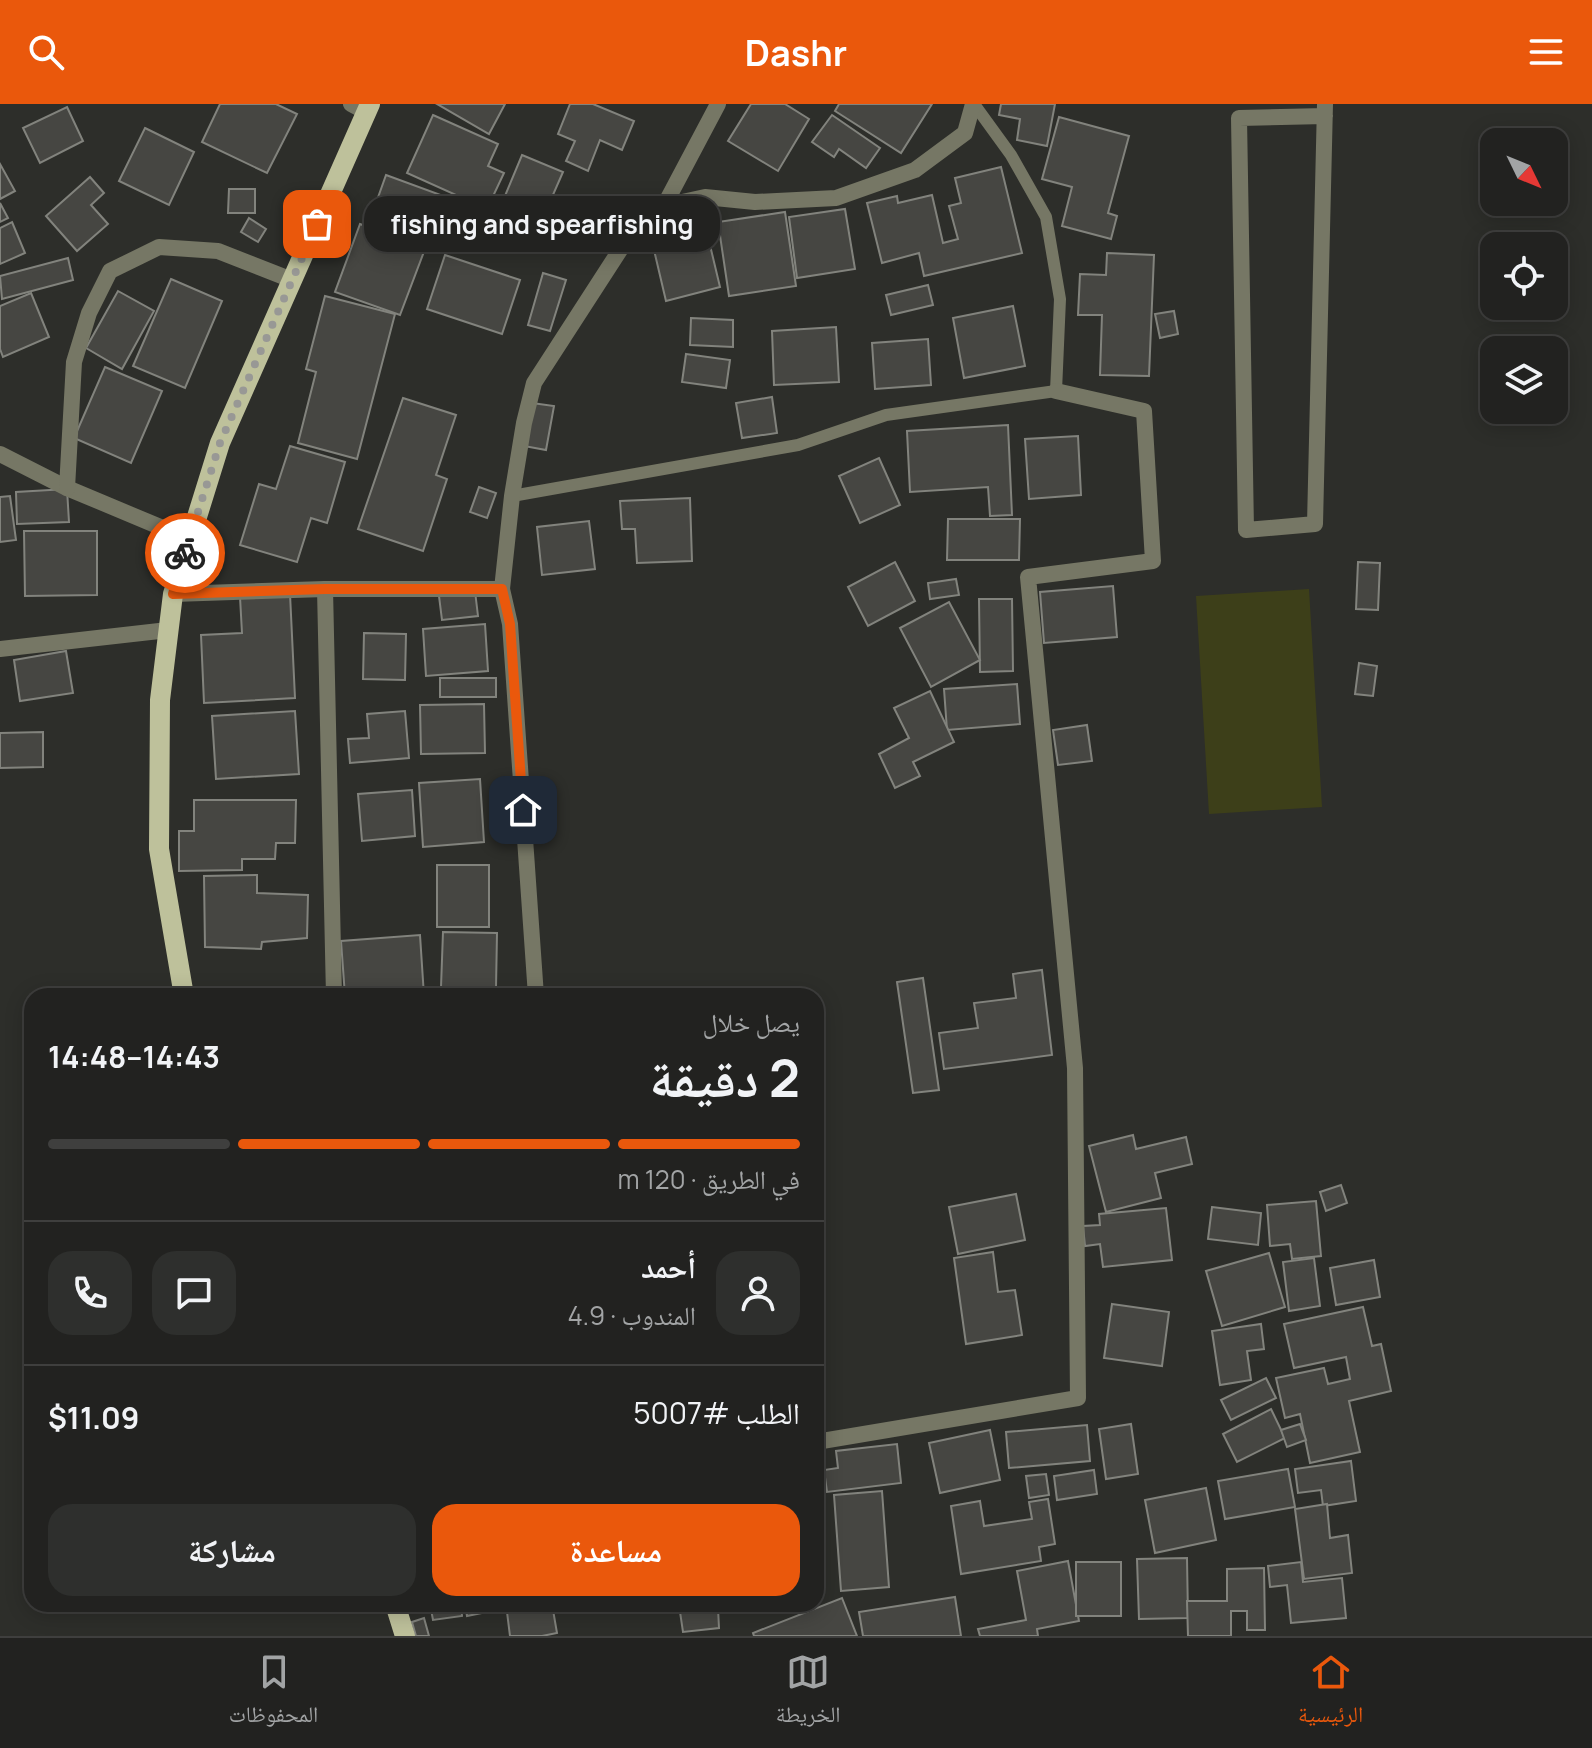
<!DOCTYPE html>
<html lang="ar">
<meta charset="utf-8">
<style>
:root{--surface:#222220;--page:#2e2f2d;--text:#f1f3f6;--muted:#a2a4a5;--line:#3f3f3e;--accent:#ea580c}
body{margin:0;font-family:Manrope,"Noto Naskh Arabic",sans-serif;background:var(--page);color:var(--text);direction:rtl;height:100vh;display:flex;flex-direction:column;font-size:30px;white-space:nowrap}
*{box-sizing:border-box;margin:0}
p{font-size:26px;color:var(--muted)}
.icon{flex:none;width:44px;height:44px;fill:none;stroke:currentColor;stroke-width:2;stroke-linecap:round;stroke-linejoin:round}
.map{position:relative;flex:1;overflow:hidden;direction:ltr}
.details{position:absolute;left:24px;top:884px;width:800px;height:624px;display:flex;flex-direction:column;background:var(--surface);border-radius:24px;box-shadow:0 4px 20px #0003,0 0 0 2px var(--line);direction:rtl}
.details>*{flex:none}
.needle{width:52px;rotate:133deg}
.buttons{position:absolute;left:1480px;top:24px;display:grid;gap:16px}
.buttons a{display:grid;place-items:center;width:88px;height:88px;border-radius:16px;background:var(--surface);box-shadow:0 4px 20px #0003,0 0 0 2px var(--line);font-size:40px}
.pin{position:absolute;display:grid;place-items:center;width:68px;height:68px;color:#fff;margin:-34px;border-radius:16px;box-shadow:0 4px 12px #0006}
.courier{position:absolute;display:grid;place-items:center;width:80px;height:80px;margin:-40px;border:6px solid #ea580c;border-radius:50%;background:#fff;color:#222;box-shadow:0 2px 10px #0007}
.bubble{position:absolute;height:56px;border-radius:24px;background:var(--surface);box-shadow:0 4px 20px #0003,0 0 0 2px var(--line);font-size:26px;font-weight:700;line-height:56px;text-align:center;direction:rtl}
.headline em{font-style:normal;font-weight:700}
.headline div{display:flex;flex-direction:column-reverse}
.headline{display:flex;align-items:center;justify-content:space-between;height:136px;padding:0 24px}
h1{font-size:52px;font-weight:700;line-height:60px}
.bar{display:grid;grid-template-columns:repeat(4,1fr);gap:12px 8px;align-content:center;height:96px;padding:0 24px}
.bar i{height:10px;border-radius:6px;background:var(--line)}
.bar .on{background:var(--accent)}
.bar p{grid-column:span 4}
.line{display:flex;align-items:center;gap:20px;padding:0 24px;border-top:2px solid var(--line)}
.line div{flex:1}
.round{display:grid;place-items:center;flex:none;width:84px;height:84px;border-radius:24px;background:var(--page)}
.action{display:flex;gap:16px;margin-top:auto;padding:16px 24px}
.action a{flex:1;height:92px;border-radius:24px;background:var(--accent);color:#fff;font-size:32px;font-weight:700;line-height:92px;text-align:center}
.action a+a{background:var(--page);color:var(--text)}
header{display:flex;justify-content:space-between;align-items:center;height:104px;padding:0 24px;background:var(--accent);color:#fff;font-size:36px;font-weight:700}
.tab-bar{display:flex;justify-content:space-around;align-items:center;height:112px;border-top:2px solid var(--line);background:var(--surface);font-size:22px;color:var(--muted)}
.tab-bar a{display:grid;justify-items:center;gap:4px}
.tab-bar .on{color:var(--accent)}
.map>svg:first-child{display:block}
.green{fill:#3d3f19}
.building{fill:#464642;stroke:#82837d;stroke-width:2}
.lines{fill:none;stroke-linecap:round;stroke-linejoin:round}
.lane{stroke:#767765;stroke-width:12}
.street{stroke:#767765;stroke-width:16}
.primary{stroke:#bec19b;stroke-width:20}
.done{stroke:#989895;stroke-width:8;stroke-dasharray:0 14.4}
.route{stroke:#ea580c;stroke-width:10}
</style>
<header><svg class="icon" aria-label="menu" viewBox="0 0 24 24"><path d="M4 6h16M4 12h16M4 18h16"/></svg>Dashr<svg class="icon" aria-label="search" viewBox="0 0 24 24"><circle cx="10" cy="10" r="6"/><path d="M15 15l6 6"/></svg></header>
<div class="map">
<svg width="1592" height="1532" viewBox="0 0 1592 1532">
<rect width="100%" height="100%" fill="#2d2e2a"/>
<path class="green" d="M1309 485 1322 703 1209 710 1196 492Z"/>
<g class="building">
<path d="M220 0H276L297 10 267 69 202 38Z"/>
<path d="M437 0H505L489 30Z"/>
<path d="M570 0H593L634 17 622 46 600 36 588 67 566 57 575 37 558 30Z"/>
<path d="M751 0H785L809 15 778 67 728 37Z"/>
<path d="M839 0H932L901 49 835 7Z"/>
<path d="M1001 0H1055L1047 42 1017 36 1020 15 999 11Z"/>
<path d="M67 3 83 37 40 59 23 24Z"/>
<path d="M433 11 498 40 488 62 504 69 487 105 407 69Z"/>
<path d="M832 11 880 44 866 64 839 45 834 53 812 38Z"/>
<path d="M1059 13 1129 32 1108 109 1117 112 1111 135 1062 122 1072 83 1042 75Z"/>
<path d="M145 24 194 48 169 101 119 77Z"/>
<path d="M522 51 563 68 542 116 502 99Z"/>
<path d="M0 60 15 87 0 95Z"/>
<path d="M1001 63 1022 149 924 172 919 149 882 159 867 99 897 92 898 99 932 91 943 139 958 135 949 102 961 99 955 74Z"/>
<path d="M386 71 468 101 451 146 370 116Z"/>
<path d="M90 73 104 89 91 101 108 120 77 147 46 112Z"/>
<path d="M229 85H255V109H228Z"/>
<path d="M0 99 8 114 0 118Z"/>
<path d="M845 105 855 165 797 174 789 113Z"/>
<path d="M785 108 796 182 729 192 718 118Z"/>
<path d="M249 114 266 125 258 138 241 128Z"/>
<path d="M704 116 720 183 666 197 650 129Z"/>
<path d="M12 118 25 149 0 160V124Z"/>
<path d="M360 120 425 145 400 211 335 188Z"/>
<path d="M1107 149 1154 151 1149 272 1100 271 1102 211H1078L1080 170 1106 171Z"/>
<path d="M445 151 520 176 502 230 427 205Z"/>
<path d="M68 154 73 176 2 195 0 172Z"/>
<path d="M543 169 566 176 550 227 528 221Z"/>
<path d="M171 175 222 197 185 284 133 262Z"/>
<path d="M928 181 933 201 891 211 886 191Z"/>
<path d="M118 187 154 207 122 265 86 244Z"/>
<path d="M31 189 49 233 3 253 0 245V202Z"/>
<path d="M325 192 395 210 357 355 298 339 316 268 306 265Z"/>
<path d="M1013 202 1025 262 964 274 953 214Z"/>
<path d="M1174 207 1178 230 1160 234 1155 210Z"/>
<path d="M691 214 733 216V243L690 241Z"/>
<path d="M836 223 839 278 774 281 772 227Z"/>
<path d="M928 235 931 281 875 285 872 239Z"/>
<path d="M686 250 730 256 726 284 682 278Z"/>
<path d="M105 263 162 287 131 359 74 334Z"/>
<path d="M772 293 777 329 742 334 736 299Z"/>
<path d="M403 294 456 311 436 371 447 375 423 447 358 425Z"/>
<path d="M532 299 554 302 546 346 524 342Z"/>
<path d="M1008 321 1012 411 990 412 988 383 910 388 907 327Z"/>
<path d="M1078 332 1081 391 1029 395 1025 335Z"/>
<path d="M290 342 345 358 327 419 311 414 297 458 240 441 259 380 276 385Z"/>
<path d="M879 354 900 401 860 419 839 372Z"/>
<path d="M479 383 496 389 487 414 470 408Z"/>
<path d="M67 385 69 418 17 420 16 388Z"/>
<path d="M10 392 16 436 0 438V393Z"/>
<path d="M690 394 692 457 637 459 635 425H622L620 397Z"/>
<path d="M948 415H1020L1019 456H947Z"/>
<path d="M589 417 595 465 542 471 537 423Z"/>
<path d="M24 427H97V491L25 492Z"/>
<path d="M895 458 915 497 868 522 848 483Z"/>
<path d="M1358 458 1380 459 1378 506 1356 505Z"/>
<path d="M956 475 959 491 930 495 928 479Z"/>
<path d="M1113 482 1117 533 1044 539 1040 488Z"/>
<path d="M475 487 478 512 442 516 439 492Z"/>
<path d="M290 490 295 594 204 599 201 531 242 529 240 493Z"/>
<path d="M979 495H1012L1013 567 980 568Z"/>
<path d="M949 498 980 556 931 583 900 524Z"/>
<path d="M485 520 488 567 426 572 423 525Z"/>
<path d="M364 529 406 530 405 576 363 575Z"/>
<path d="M66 547 73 589 20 597 14 556Z"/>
<path d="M1359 559 1377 562 1373 592 1355 590Z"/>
<rect x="440" y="574" width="56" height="19"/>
<path d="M1017 580 1020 620 947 626 944 585Z"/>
<path d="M930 587 954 638 913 658 920 672 895 684 879 650 909 634 894 604Z"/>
<path d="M484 600 485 649 421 650 420 601Z"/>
<path d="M295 607 299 670 216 675 212 612Z"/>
<path d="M405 607 409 654 350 659 348 635 369 634 367 610Z"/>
<path d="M1087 621 1092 657 1058 661 1053 626Z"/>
<path d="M43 628V663L0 664V629Z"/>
<path d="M480 675 484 738 423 743 419 679Z"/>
<path d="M412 686 415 732 362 737 358 690Z"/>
<path d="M194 696H296L295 739H276L275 755H242V766L179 767V727H194Z"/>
<rect x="437" y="761" width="52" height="62"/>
<path d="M257 771V789L308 791 307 834 262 838 261 845 205 843 204 772Z"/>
<path d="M443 828 497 829 496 884 441 883Z"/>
<path d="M420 831 424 892H345L341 837Z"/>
<path d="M1042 866 1052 951 944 965 939 929 978 924 974 899 1016 894 1013 870Z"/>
<path d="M923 874 939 986 913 989 897 878Z"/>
<path d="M212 884 231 886 230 892H211Z"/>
<path d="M1133 1031 1136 1045 1186 1033 1192 1060 1155 1069 1161 1094 1106 1108 1089 1042Z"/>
<path d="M1341 1081 1347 1099 1326 1107 1320 1088Z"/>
<path d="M1016 1090 1025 1136 958 1150 949 1103Z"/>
<path d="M1316 1097 1321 1152 1292 1155 1290 1140 1270 1142 1267 1101Z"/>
<path d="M1212 1103 1261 1109 1258 1141 1208 1135Z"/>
<path d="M1166 1104 1172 1156 1103 1163 1100 1140 1085 1142 1083 1122 1100 1121 1099 1110Z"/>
<path d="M993 1148 998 1188 1015 1186 1022 1231 966 1240 954 1154Z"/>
<path d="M1269 1149 1285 1203 1222 1222 1206 1167Z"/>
<path d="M1314 1154 1320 1202 1289 1207 1283 1158Z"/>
<path d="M1374 1156 1380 1193 1336 1201 1330 1164Z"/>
<path d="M1112 1200 1169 1208 1162 1262 1104 1254Z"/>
<path d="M1363 1203 1372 1242 1381 1240 1391 1287 1349 1297 1360 1348 1310 1359 1300 1310 1285 1314 1276 1274 1324 1264 1328 1280 1350 1275 1346 1253 1294 1264 1284 1220Z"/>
<path d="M1261 1220 1264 1245 1247 1247 1251 1276 1220 1281 1212 1227Z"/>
<path d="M1266 1274 1276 1294 1231 1316 1221 1296Z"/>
<path d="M1271 1305 1285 1334 1237 1358 1223 1330Z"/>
<path d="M1131 1320 1138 1370 1106 1375 1099 1325Z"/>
<path d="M1300 1320 1306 1336 1287 1343 1281 1326Z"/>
<path d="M1087 1321 1090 1357 1009 1364 1006 1328Z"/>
<path d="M990 1326 1000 1376 940 1389 929 1339Z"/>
<path d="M897 1340 901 1379 827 1388 824 1366 838 1364 836 1347Z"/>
<path d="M1351 1357 1356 1397 1323 1402 1321 1386 1298 1389 1295 1365Z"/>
<path d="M1288 1365 1295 1403 1225 1415 1218 1377Z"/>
<path d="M1094 1366 1097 1390 1057 1396 1054 1372Z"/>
<path d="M1046 1370 1049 1391 1029 1394 1026 1372Z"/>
<path d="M1206 1384 1216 1436 1155 1449 1145 1396Z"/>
<path d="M882 1387 889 1483 841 1487 834 1391Z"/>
<path d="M1048 1395 1055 1440 1039 1443 1041 1457 961 1470 951 1402 980 1397 984 1422 1032 1415 1029 1398Z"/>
<path d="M1327 1400 1330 1434 1348 1431 1352 1469 1304 1475 1295 1405Z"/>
<path d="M1187 1454 1188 1514 1139 1515 1137 1455Z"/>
<path d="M1068 1457 1079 1517 1037 1525 1038 1532H980L978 1525 1026 1516 1017 1467Z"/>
<rect x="1076" y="1458" width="45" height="54"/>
<path d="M1301 1458 1303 1478 1342 1474 1346 1514 1291 1519 1287 1481 1270 1483 1268 1462Z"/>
<path d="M1264 1464 1265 1526H1247V1507H1231V1532H1188L1187 1497H1227V1465Z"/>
<path d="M955 1493 961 1532H863L859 1508Z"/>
<path d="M842 1494 857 1532H754L753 1529Z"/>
<path d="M430 1500H461L462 1512 433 1516Z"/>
<path d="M465 1500H480L482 1509 467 1512Z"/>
<path d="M506 1500H552L557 1529 542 1532H510Z"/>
<path d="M718 1504 719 1524 683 1528 680 1508Z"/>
<path d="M424 1514 429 1532H416L412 1518Z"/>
</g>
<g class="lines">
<path class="lane" d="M512 392 798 341 886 311 1056 287 1060 195 1046 113 1011 51 974 0"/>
<g class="street">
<path d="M351 0 366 8"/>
<path d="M1325 12 1239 14 1246 426 1315 420 1325 0"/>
<path d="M664 102 718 0"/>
<path d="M0 350 67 384 189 435"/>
<path d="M67 384 74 258 89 209 110 167 159 143 218 147 292 176"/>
<path d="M325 485 334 892"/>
<path d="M502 485 510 520 536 892"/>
<path d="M173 490 325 485H502L512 392 524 319 534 279 631 129 664 102 705 93 755 98 836 94 915 66 965 29 973 0"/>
<path d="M0 545 168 526"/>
<path d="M816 1338 1078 1294 1075 964 1028 473 1153 457 1144 307 1056 287"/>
</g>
<g class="primary">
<path d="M184 892 159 745 160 596 173 490 220 339 370 0"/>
<path d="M395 1500 405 1532"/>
</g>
</g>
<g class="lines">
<path class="done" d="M185 449 220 339 317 120"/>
<path class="route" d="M185 449 173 490 325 485H502L510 520 523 706"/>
</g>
</svg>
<div class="buttons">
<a><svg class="needle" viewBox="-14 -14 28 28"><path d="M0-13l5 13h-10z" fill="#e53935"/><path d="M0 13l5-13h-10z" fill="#a2a4a5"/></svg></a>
<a><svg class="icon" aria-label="locate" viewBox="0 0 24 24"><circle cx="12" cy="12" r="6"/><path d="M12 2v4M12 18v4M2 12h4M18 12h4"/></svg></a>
<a><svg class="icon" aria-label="layers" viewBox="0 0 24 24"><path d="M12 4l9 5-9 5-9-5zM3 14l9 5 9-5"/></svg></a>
</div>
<div class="pin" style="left:317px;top:120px;background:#ea580c"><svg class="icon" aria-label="bag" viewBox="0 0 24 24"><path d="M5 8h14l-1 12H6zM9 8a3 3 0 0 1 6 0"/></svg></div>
<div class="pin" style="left:523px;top:706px;background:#1f2937"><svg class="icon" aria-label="home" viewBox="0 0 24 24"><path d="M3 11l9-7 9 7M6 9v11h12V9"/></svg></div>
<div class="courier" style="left:185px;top:449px"><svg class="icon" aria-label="bike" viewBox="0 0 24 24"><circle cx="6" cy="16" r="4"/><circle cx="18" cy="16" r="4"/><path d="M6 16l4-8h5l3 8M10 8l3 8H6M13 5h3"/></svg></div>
<div class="bubble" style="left:364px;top:92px;width:356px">fishing and spearfishing</div>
<section class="details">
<div class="headline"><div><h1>2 دقيقة</h1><p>يصل خلال</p></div><em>14:43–14:48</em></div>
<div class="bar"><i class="on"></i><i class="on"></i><i class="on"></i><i></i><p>في الطريق · 120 m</p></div>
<div class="line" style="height:144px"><a class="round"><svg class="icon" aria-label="person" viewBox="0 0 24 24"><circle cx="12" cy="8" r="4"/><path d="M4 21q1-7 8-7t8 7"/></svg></a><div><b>أحمد</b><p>المندوب · 4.9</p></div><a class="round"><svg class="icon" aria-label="chat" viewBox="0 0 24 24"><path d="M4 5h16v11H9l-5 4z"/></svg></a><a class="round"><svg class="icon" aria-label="phone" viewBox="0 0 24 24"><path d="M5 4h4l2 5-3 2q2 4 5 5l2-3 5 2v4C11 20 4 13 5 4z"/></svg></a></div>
<div class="line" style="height:104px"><div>الطلب #5007</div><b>$11.09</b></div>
<div class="action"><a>مساعدة</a><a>مشاركة</a></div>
</section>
</div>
<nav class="tab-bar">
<a class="on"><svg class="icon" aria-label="home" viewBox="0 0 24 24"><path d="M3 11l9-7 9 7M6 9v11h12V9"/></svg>الرئيسية</a>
<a><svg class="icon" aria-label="map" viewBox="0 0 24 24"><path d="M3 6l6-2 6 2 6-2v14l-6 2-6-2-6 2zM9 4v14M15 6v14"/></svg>الخريطة</a>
<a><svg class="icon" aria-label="saved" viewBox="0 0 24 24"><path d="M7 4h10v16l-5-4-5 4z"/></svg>المحفوظات</a>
</nav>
